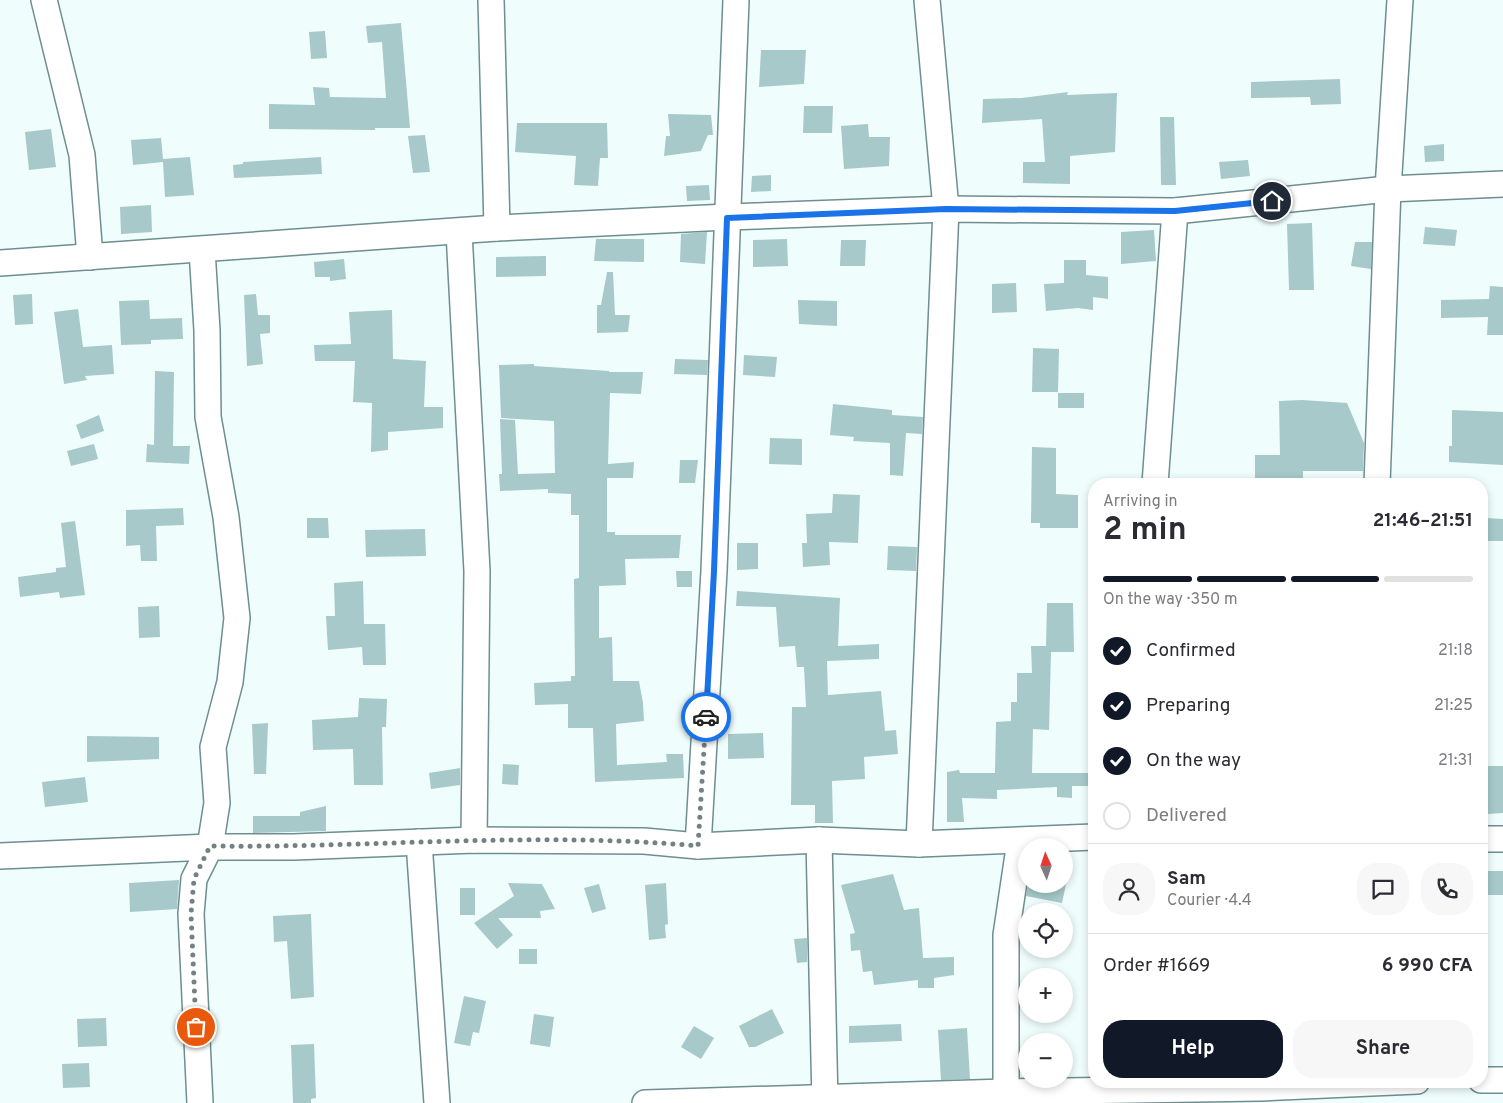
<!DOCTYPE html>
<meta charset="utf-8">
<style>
:root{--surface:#fff;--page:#f7f7f7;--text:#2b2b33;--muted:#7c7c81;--line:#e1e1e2;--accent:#111827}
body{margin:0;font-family:Overpass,sans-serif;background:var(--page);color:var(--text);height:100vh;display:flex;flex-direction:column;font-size:19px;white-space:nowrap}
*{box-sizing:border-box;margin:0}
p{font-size:16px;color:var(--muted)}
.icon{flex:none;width:28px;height:28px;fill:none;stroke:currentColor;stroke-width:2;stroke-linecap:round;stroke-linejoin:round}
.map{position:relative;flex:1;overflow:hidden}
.side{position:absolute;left:1088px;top:478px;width:400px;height:610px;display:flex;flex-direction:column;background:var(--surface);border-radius:20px;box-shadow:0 2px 8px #0003}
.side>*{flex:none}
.needle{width:32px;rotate:357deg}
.controls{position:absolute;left:1018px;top:838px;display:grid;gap:10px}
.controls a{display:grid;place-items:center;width:55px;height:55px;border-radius:50%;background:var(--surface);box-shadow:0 2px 8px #0003;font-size:25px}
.pin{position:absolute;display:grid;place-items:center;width:42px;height:42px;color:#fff;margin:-21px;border:2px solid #fff;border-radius:50%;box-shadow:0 1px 5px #0007}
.courier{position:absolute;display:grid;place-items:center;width:50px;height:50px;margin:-25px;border:4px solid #1a73e8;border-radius:50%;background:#fff;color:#222;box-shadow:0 1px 6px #0007}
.overview em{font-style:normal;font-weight:700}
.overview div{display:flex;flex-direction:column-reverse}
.overview{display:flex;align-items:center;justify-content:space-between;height:85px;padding:0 15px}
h1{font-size:32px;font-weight:700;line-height:38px}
.bar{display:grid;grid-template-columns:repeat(4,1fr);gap:8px 5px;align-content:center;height:60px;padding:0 15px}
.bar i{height:6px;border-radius:4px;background:var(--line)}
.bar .selected{background:var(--accent)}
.bar p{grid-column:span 4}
.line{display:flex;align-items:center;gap:12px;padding:0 15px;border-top:1px solid var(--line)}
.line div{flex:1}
.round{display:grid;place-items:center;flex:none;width:52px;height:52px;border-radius:20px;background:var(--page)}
ol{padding:0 15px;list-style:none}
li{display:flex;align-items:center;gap:15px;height:55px}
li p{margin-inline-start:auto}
li .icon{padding:5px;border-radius:50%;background:var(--accent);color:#fff;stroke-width:4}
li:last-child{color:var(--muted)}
li i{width:28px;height:28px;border:2px solid var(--line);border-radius:50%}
.primary-button{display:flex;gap:10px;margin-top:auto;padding:10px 15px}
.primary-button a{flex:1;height:58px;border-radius:20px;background:var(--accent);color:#fff;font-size:20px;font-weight:700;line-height:58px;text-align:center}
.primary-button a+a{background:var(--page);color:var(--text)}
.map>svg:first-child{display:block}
.building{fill:#a7c9c9}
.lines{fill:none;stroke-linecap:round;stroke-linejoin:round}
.minor-casing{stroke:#6e8e8f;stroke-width:28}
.minor{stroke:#fff;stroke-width:25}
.done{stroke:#748182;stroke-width:5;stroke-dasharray:0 9}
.route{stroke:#1a73e8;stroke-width:6}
</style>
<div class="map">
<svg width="1503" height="1103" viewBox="0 0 1503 1103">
<rect width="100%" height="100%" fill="#f0fdfd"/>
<g class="building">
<path d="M401 23 410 128H375V130L269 129V104L315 105 313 87 329 88 330 97 386 98 382 42 368 43 366 26Z"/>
<path d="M325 31 327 58 311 59 309 32Z"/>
<path d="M761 50H806L804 84 759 87Z"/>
<path d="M1340 79 1341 104 1311 105 1310 97 1251 98V82Z"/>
<path d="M1068 92 1067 95 1117 93 1115 152 1070 156V184L1023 183V162H1045L1042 119 982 123 983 99 1022 98Z"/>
<path d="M804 106H833L832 133H803Z"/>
<path d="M668 114 711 115 713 135H708L701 151 664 156 666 136H670Z"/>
<path d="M1160 117H1174L1176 185H1161Z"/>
<path d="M517 123H607L608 158H600L598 186 574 185 576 156 515 152Z"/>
<path d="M868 124 869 137H890L889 166 844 169 841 126Z"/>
<path d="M51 129 56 167 29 170 25 132Z"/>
<path d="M425 135 430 172 413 173 408 136Z"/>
<path d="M161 138 163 159 190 157 194 195 165 197 163 162 133 165 131 140Z"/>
<path d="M1444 144V161L1425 162 1424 146Z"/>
<path d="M321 157 322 174 234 178 233 165 243 164V162Z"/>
<path d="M1248 160 1250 176 1221 179 1219 162Z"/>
<path d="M771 175V191L751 192 752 176Z"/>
<path d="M709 185 710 200 687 201 686 186Z"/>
<path d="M151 205 152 232 121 234 120 207Z"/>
<path d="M1312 223 1314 290H1289L1287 224Z"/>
<path d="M1425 227 1457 230 1455 246 1423 244Z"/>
<path d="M1154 230 1156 261 1121 264V232Z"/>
<path d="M707 232 705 264 680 262 681 234Z"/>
<path d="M596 239H644V262L594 261Z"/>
<path d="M787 239 788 266 753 267V240Z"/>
<path d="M841 240H866L865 266H840Z"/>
<path d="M1355 242H1372L1371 269 1351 266Z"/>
<path d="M546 256V276L496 277V257Z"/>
<path d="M344 259 346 279 330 281V277H315L314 262Z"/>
<path d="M1064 260H1086V275L1108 277V299L1093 297V310L1078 308 1046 311 1044 284 1064 283Z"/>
<path d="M607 272H613L615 315H630L628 332 597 333V305H601Z"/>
<path d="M1016 283 1017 312 992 313V284Z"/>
<path d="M1490 286 1503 287V335H1487L1488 317 1441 318V300L1489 299Z"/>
<path d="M32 294 33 324 15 325 13 295Z"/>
<path d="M256 294 258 315H270V333L260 334 263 364 247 366 244 295Z"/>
<path d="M149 300 150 319 182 318 183 339 151 340V344L121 345 119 301Z"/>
<path d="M798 300 837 301V326L799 324Z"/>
<path d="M78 309 83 347 112 345 114 374 85 376 87 380 64 384 54 312Z"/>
<path d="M392 310 393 359 426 361 424 407H443V428L388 432V450L371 452 372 403 353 402 355 361H315L314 345 351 344 349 312Z"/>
<path d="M1033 348 1059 349 1058 392H1032Z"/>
<path d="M744 355 777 357 775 377 743 375Z"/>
<path d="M675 359 708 360 707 375 674 374Z"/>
<path d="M534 364V366L609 371V372H643L641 394 610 393 608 464 634 462 633 478H607V532H615V535H681L679 558 625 559 626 585 599 586V638L612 637 613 681H639L643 703 644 721 616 724 617 765 667 762 666 754H683L684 778 595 782 593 728H568V704L535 705 534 683 571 681V676H575L574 579 579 578V515H571V494L548 493V489L500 491 499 474H502L500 419 515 420 518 474 555 473 554 421 501 418 499 365Z"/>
<path d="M155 371 174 372 173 446H190L189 464 146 462 147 444 154 445Z"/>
<rect x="1058" y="393" width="26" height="15"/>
<path d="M1302 400 1347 403 1364 443 1363 471H1303V484H1255V455H1280L1279 401Z"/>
<path d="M833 404 892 410V415L923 417 922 434 906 433 903 476 890 475V443L853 441 854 437 830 435Z"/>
<path d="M1452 410 1503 412V465L1449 462V446H1452Z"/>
<path d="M99 415 104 431 81 439 76 425Z"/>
<path d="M770 438 802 439V465L769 464Z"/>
<path d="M94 444 98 459 71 466 67 451Z"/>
<path d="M1032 447 1056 448V494L1078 495V528H1040V523H1031Z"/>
<path d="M680 460H698L695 483H679Z"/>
<path d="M833 494 860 495 858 543 829 542 830 565 803 567 802 543H807L806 514 832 513Z"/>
<path d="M183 508 184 525 156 526 157 561H141L140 545 126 546V510Z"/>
<path d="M307 518H328L329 538H307Z"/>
<path d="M1486 518 1503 519V541H1485Z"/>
<path d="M75 521 85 595 60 598 59 592 20 597 18 577 56 572V568L66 567 61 523Z"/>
<path d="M425 529 426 556 366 557 365 530Z"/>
<path d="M737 543H758V569L737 570Z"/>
<path d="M888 546 917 547 916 571 887 570Z"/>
<path d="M676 571H692V587H677Z"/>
<path d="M363 581 364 624H385L386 665H363L362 647 328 650 326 616H335L334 583Z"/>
<path d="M737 591 840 598 838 646 879 644V659L827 661 828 695 881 691 885 731 896 730 898 754 864 757 865 779 832 781 833 823H815V805H791L792 707H806L804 667H797L795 646 779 647 776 607 736 606Z"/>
<path d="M1047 603H1073L1074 652H1051L1049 730 1033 729 1032 773H1088V786H1072V798L1057 797V787L997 790V799L962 798 964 822H947V772L959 770 960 773H995L996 722 1011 721V702H1017V673H1032L1031 646H1046Z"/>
<path d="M159 606 160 637 139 638 138 607Z"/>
<path d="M359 698 387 699 386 727H382L383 785H354L353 749 313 750 312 720 358 717Z"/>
<path d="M268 723 266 774H254L252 724Z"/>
<path d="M763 733 764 758 728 759V734Z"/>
<path d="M87 736 159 737V759L87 762Z"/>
<path d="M503 764 519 765 518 785 502 784Z"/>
<path d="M1486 766H1503V813L1488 814Z"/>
<path d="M460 768V785L431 789 429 773Z"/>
<path d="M85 777 88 802 45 807 42 782Z"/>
<path d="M326 806V831L253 833V816H300V812Z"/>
<rect x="1481" y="871" width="22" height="24"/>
<path d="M893 874 904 910 919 908 923 958 954 957V975L934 978V988H918V980L874 985 872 971 863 972 860 950 851 951 850 934 855 933 841 885Z"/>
<path d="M179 880 177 909 130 912 129 883Z"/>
<path d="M508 883 542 884 555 909 540 911 541 918H498L513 935 497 949 474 923 514 896Z"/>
<path d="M666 883 668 924 665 925 666 938 649 940 645 885Z"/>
<path d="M599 884 606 909 592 913 584 888Z"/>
<path d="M1028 884H1066L1062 903 1026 896Z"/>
<rect x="460" y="888" width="15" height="27"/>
<path d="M311 914 314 997 291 999 287 941 274 942 273 916Z"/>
<path d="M807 938V962L797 963 794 939Z"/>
<rect x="519" y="949" width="18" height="15"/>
<path d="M464 996 486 1001 479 1033 473 1032 470 1046 454 1043Z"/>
<path d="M772 1009 784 1033 755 1047H749L739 1026Z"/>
<path d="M534 1014 554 1017 550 1047 530 1044Z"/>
<path d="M106 1018 107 1046 78 1047 77 1019Z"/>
<path d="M901 1024 902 1041 849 1043V1026Z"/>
<path d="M694 1026 714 1038 701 1059 681 1047Z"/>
<path d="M967 1028 970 1079 941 1080 938 1030Z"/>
<path d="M314 1044 316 1098 311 1099V1103H293L291 1045Z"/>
<path d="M89 1063 90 1087 63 1088 62 1064Z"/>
</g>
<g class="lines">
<defs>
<g id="minor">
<path d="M44 0 82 155 90 257"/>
<path d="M491 0 497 228"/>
<path d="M459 232 477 571 474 840"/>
<path d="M0 263 497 228 727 217 946 209 1175 211 1388 189 1503 184"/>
<path d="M1155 484 1175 211"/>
<path d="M1377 484 1388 189 1400 0"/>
<path d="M1481 839H1503"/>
<path d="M819 840 825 1103"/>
<path d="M419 842 437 1103"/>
<path d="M919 844 946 209 927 0"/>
<path d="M698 846 714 571 736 0"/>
<path d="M0 856 210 847H294L474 840 644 841 698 846 819 840 919 844 1094 837"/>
<path d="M1481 1080H1503"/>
<path d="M200 1103 191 914 194 879 210 847 217 803 213 747 230 682 237 618 226 517 208 417 207 330 202 250"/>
<path d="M645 1103 1005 1092 1260 1088 1417 1081"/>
<path d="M1006 1103V935L1020 841"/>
</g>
</defs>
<use href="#minor" class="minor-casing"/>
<use href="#minor" class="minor"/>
</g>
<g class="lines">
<path class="done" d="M196 1027 191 914 194 879 210 846C373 848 536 831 698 846L706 717"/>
<path class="route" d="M706 717 714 571 727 218 946 209 1175 211 1272 201"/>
</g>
</svg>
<div class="controls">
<a><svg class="needle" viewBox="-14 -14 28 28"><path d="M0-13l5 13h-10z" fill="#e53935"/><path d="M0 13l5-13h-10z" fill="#7c7c81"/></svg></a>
<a><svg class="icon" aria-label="locate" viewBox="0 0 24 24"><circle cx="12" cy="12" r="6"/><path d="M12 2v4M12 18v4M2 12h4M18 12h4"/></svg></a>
<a>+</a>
<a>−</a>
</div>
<div class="pin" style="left:196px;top:1027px;background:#ea580c"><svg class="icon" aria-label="bag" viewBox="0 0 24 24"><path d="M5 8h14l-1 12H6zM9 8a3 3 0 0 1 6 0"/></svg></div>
<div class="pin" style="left:1272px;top:201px;background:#1f2937"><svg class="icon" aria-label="home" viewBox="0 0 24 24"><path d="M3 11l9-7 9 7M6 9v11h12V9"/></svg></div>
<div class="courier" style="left:706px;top:717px"><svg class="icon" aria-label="car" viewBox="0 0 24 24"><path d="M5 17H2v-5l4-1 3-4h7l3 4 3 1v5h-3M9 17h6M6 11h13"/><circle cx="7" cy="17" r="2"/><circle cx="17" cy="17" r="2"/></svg></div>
<section class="side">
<div class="overview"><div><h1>2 min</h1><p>Arriving in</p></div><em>21:46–21:51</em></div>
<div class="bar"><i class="selected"></i><i class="selected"></i><i class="selected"></i><i></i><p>On the way · 350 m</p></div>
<ol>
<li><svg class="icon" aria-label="check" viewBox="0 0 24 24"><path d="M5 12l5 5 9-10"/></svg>Confirmed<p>21:18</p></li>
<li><svg class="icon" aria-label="check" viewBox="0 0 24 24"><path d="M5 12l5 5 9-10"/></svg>Preparing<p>21:25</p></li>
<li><svg class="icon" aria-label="check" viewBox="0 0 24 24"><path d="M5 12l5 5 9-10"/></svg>On the way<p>21:31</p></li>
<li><i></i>Delivered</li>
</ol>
<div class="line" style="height:90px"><a class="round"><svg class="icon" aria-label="person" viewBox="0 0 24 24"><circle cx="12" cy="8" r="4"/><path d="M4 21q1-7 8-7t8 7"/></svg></a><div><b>Sam</b><p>Courier · 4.4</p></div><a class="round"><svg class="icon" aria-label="chat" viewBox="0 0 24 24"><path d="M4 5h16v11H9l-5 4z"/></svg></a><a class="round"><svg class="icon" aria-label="phone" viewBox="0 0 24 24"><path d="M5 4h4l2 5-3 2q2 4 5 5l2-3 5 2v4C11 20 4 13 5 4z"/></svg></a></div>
<div class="line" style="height:65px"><div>Order #1669</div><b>6 990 CFA</b></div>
<div class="primary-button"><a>Help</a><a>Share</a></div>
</section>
</div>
